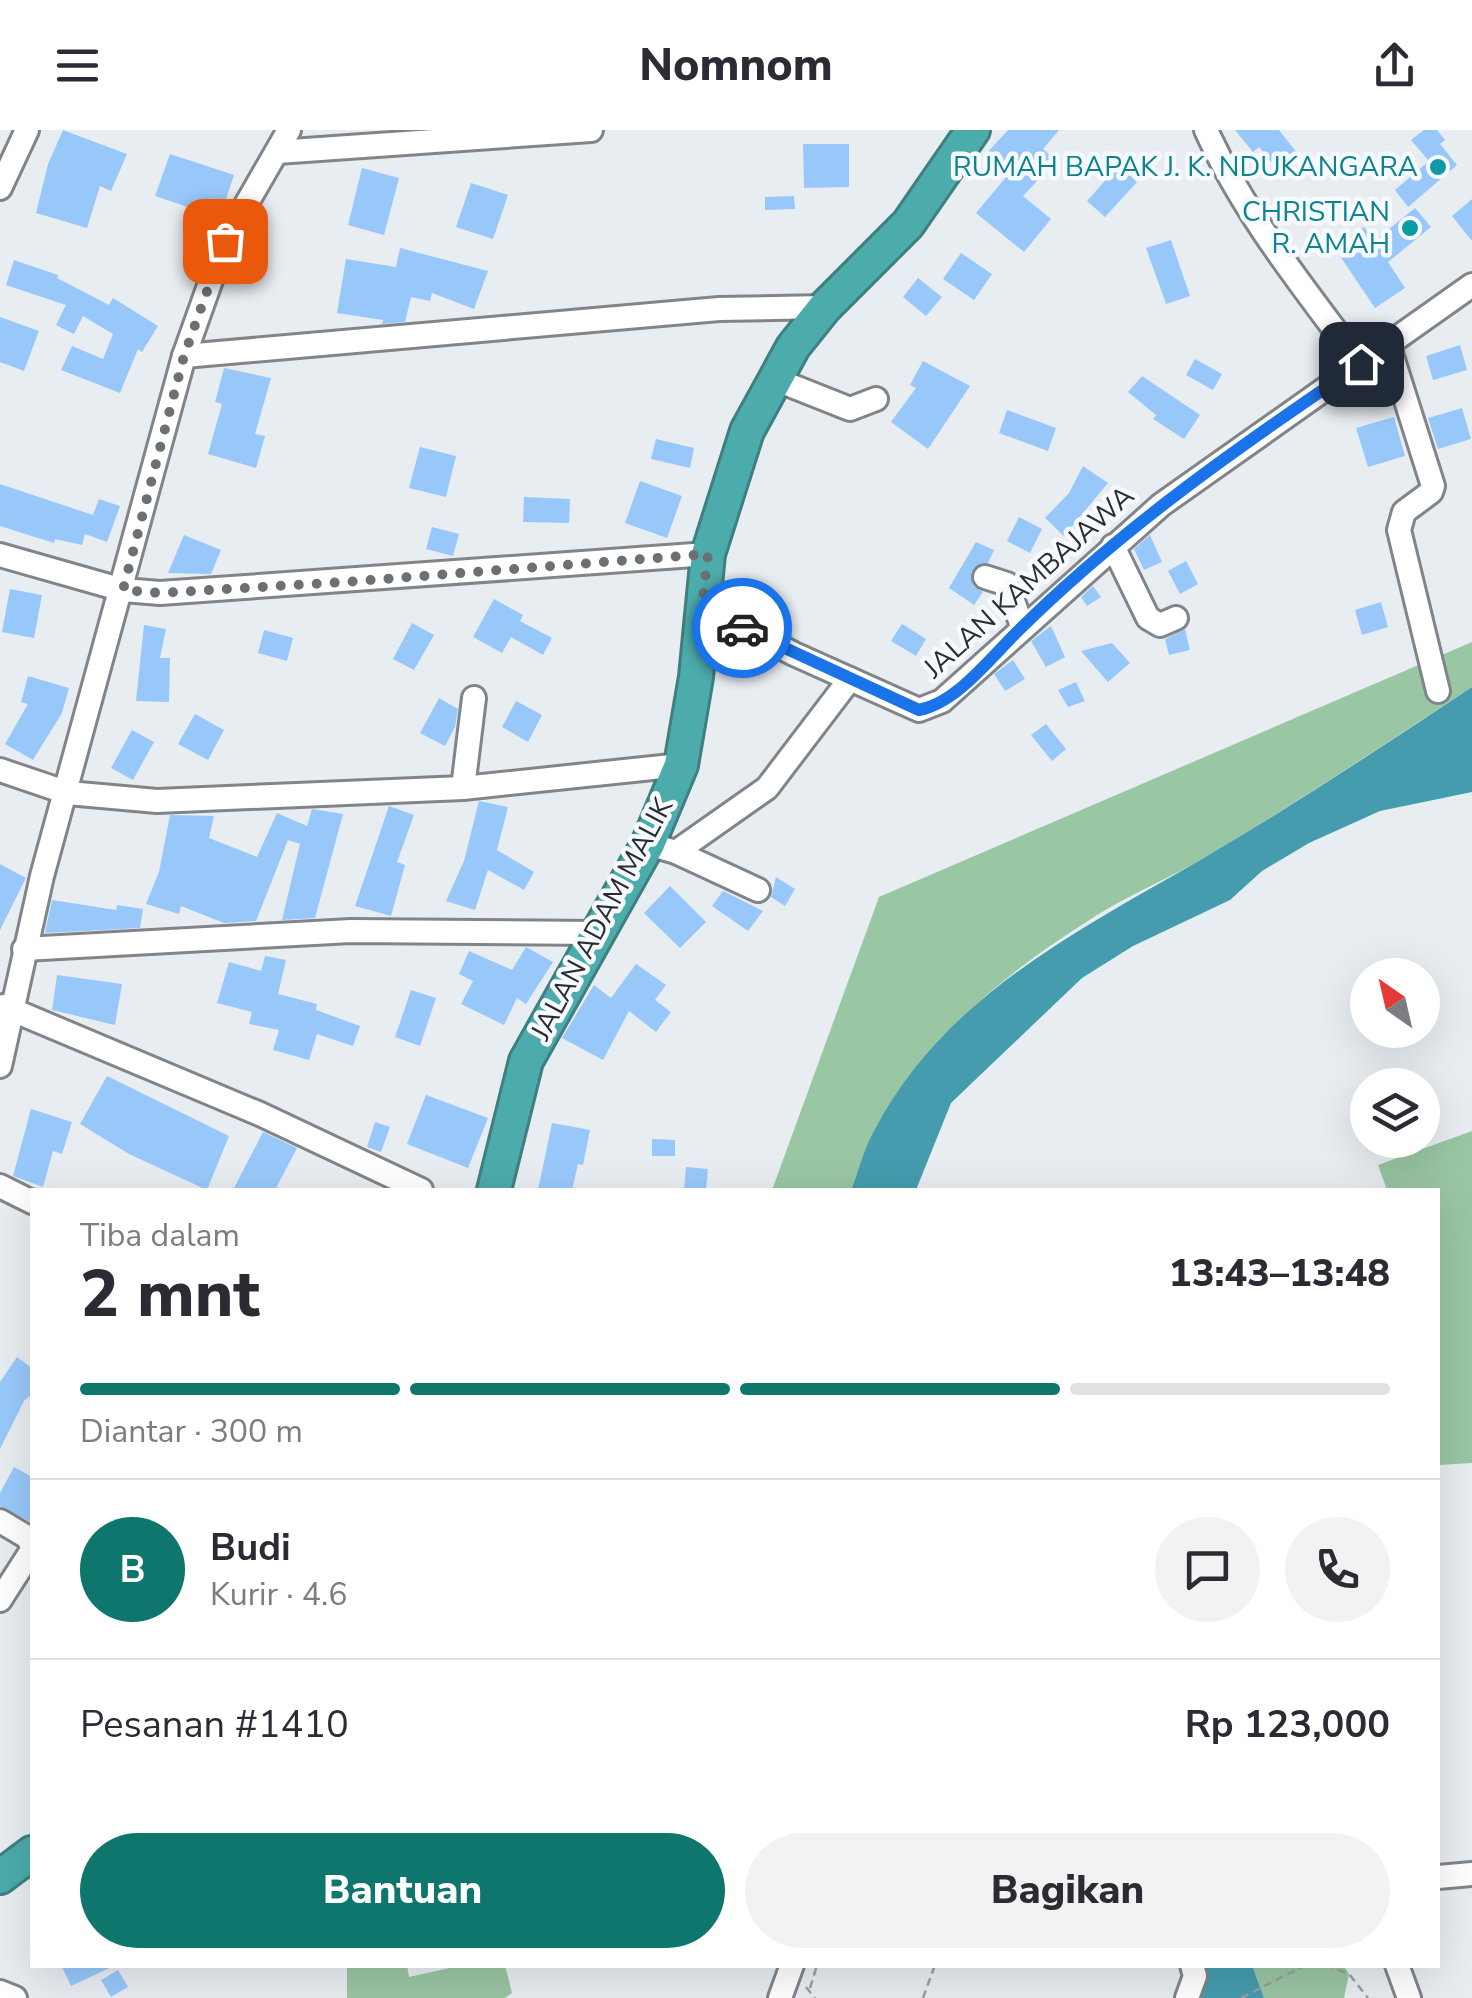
<!DOCTYPE html>
<html lang="id">
<meta charset="utf-8">
<style>
:root{--surface:#fff;--page:#f2f2f3;--text:#2b2b33;--muted:#7c7c81;--line:#e1e1e2;--accent:#0f766e}
body{margin:0;font-family:"Nunito Sans",sans-serif;background:var(--page);color:var(--text);height:100vh;display:flex;flex-direction:column;font-size:38px;white-space:nowrap}
*{box-sizing:border-box;margin:0}
p{font-size:32px;color:var(--muted)}
.icon{flex:none;width:55px;height:55px;fill:none;stroke:currentColor;stroke-width:2;stroke-linecap:round;stroke-linejoin:round}
.map{position:relative;flex:1;overflow:hidden}
.drawer{position:absolute;left:30px;top:1058px;width:1410px;height:780px;display:flex;flex-direction:column;background:var(--surface);border-radius:0px;box-shadow:0 10px 40px #0002}
.drawer>*{flex:none}
.needle{width:65px;rotate:326deg}
.fabs{position:absolute;left:1350px;top:828px;display:grid;gap:20px}
.fabs a{display:grid;place-items:center;width:90px;height:90px;border-radius:50%;background:var(--surface);box-shadow:0 10px 40px #0002;font-size:50px}
.pin{position:absolute;display:grid;place-items:center;width:85px;height:85px;color:#fff;margin:-42px;border-radius:20px;box-shadow:0 5px 15px #0006}
.courier{position:absolute;display:grid;place-items:center;width:100px;height:100px;margin:-50px;border:8px solid #1a73e8;border-radius:50%;background:#fff;color:#222;box-shadow:0 2px 12px #0007}
.summary em{font-style:normal;font-weight:800}
.summary div{display:flex;flex-direction:column-reverse}
.summary{display:flex;align-items:center;justify-content:space-between;height:170px;padding:0 50px}
h1{font-size:65px;font-weight:800;line-height:75px}
.bar{display:grid;grid-template-columns:repeat(4,1fr);gap:15px 10px;align-content:center;height:120px;padding:0 50px}
.bar i{height:12px;border-radius:8px;background:var(--line)}
.bar .current{background:var(--accent)}
.bar p{grid-column:span 4}
.line{display:flex;align-items:center;gap:25px;padding:0 50px;border-top:2px solid var(--line)}
.line div{flex:1}
.round{display:grid;place-items:center;flex:none;width:105px;height:105px;border-radius:52px;background:var(--page)}
.action{display:flex;gap:20px;margin-top:auto;padding:20px 50px}
.action a{flex:1;height:115px;border-radius:60px;background:var(--accent);color:#fff;font-size:40px;font-weight:800;line-height:115px;text-align:center}
.action a+a{background:var(--page);color:var(--text)}
header{display:flex;justify-content:space-between;align-items:center;height:130px;padding:0 50px;background:var(--surface);font-size:45px;font-weight:800}
.map>svg:first-child{display:block}
.green{fill:#99c6a3}
.water{fill:#449cae}
.building{fill:#98c8fa}
.lines{fill:none;stroke-linecap:round;stroke-linejoin:round}
.minor-casing{stroke:#818589;stroke-width:28}
.highway-casing{stroke:#407f7f;stroke-width:38}
.path{stroke:#9a9ea2;stroke-width:2.5;stroke-dasharray:8 5;stroke-linecap:butt}
.minor{stroke:#fff;stroke-width:22}
.highway{stroke:#4cabab;stroke-width:32}
.done{stroke:#6d7073;stroke-width:10;stroke-dasharray:0 18}
.route{stroke:#1a73e8;stroke-width:12}
.culture-dot{fill:#0f9aa8;stroke:#f6faff;stroke-width:4}
.labels{text-anchor:middle;dominant-baseline:central;stroke-width:9;stroke-linejoin:round;paint-order:stroke}
.culture-label{font-size:28px;fill:#0d838f;stroke:#f6faff;text-anchor:end}
.street-label{font-size:28px;fill:#2b2c2e;stroke:#f6faff}
</style>
<header><svg class="icon" aria-label="menu" viewBox="0 0 24 24"><path d="M4 6h16M4 12h16M4 18h16"/></svg>Nomnom<svg class="icon" aria-label="share" viewBox="0 0 24 24"><path d="M12 15V3M7 8l5-5 5 5M5 13v7h14v-7"/></svg></header>
<div class="map">
<svg width="1472" height="1868" viewBox="0 0 1472 1868">
<rect width="100%" height="100%" fill="#e8edf2"/>
<g class="green">
<path d="M1472 512V557C1383 615 1294 675 1202 729 1171 747 1138 761 1107 779 988 852 901 927 851 1060H772L879 767Z"/>
<path d="M1472 1001V1333L1438 1335V1060H1387L1378 1035Z"/>
<path d="M347 1835H407L409 1847 463 1835H505L512 1863 505 1868H347Z"/>
<path d="M1252 1835H1343L1349 1844 1344 1868H1264Z"/>
</g>
<g class="water">
<path d="M1472 557V662L1380 681 1309 713 1262 741 1230 770 1133 816 1082 848 951 973 916 1060H851C859 1041 863 1021 873 1003 943 867 1076 802 1202 729 1294 675 1383 616 1472 557Z"/>
<path d="M1202 1835H1252L1264 1868H1201Z"/>
</g>
<g class="building">
<path d="M63 0 127 24 111 61 100 56 87 98 36 83 48 34Z"/>
<path d="M1008 0H1059L1043 19 1056 31 1023 66 1051 89 1024 122 976 83 1007 46 985 25Z"/>
<path d="M1235 0H1279L1298 24 1278 40 1259 17 1253 22Z"/>
<path d="M1424 0H1437L1445 10 1440 14 1457 35 1408 77 1395 60 1429 31 1411 10Z"/>
<path d="M803 14H849V57L804 58Z"/>
<path d="M170 24 234 45 220 88 155 66Z"/>
<path d="M1119 35 1137 52 1105 87 1087 71Z"/>
<path d="M362 38 399 48 384 105 348 95Z"/>
<path d="M471 53 508 65 493 109 456 97Z"/>
<path d="M794 66 795 79 765 80V67Z"/>
<path d="M1472 69V111L1452 86Z"/>
<path d="M1415 78 1431 97 1388 132 1405 158 1375 178 1334 117 1364 97 1374 111Z"/>
<path d="M1171 110 1190 166 1166 174 1146 118Z"/>
<path d="M400 118 488 141 474 179 432 163 430 171 411 167 405 192 382 194 383 190 337 183 346 129 396 137Z"/>
<path d="M961 123 992 144 974 170 943 149Z"/>
<path d="M14 130 58 145 57 148 109 175 113 168 158 196 142 222 138 219 120 263 61 240 72 216 103 229 113 204 83 186 74 204 56 195 66 175 6 155Z"/>
<path d="M918 148 942 167 926 186 903 167Z"/>
<path d="M0 187 39 201 24 241 0 232Z"/>
<path d="M1460 215 1467 240 1433 250 1426 226Z"/>
<path d="M1195 229 1222 244 1213 260 1186 245Z"/>
<path d="M923 231 970 256 928 319 891 292 916 258 910 255Z"/>
<path d="M224 238 271 248 255 304 265 306 256 338 208 324 222 274 215 272Z"/>
<path d="M1142 246 1200 285 1184 309 1153 289 1156 285 1128 262Z"/>
<path d="M1462 278 1471 309 1438 319 1428 288Z"/>
<path d="M1007 280 1056 298 1048 321 999 303Z"/>
<path d="M1394 287 1405 326 1368 337 1356 298Z"/>
<path d="M656 309 694 318 690 338 651 329Z"/>
<path d="M420 317 456 326 446 367 409 358Z"/>
<path d="M1083 336 1108 353 1064 406 1045 388 1069 363Z"/>
<path d="M640 351 682 366 667 408 625 393Z"/>
<path d="M0 354 93 385 99 369 120 376 107 412 85 404 82 415 55 409 54 413 0 396Z"/>
<path d="M524 367 570 369 569 393 523 392Z"/>
<path d="M1019 387 1042 399 1030 423 1007 411Z"/>
<path d="M432 397 459 404 453 426 426 419Z"/>
<path d="M184 405 221 420 211 444 168 443Z"/>
<path d="M1150 405 1162 432 1144 440 1134 419Z"/>
<path d="M976 412 994 420 988 433 971 442 973 456 983 462 974 475 949 458Z"/>
<path d="M1186 431 1198 454 1180 464 1168 441Z"/>
<path d="M1093 456 1101 467 1087 476 1081 467Z"/>
<path d="M10 459 42 465 34 508 2 502Z"/>
<path d="M494 469 523 485 520 491 552 508 543 525 511 507 502 523 473 507Z"/>
<path d="M1381 472 1388 497 1362 505 1355 480Z"/>
<path d="M412 493 434 505 414 540 393 529Z"/>
<path d="M902 494 926 509 916 526 891 511Z"/>
<path d="M144 495 166 499 160 528H170L169 572 136 571Z"/>
<path d="M1051 496 1065 527 1046 537 1031 511Z"/>
<path d="M1185 499 1190 520 1169 525 1165 509Z"/>
<path d="M264 500 293 508 287 531 258 523Z"/>
<path d="M1112 513 1130 533 1108 552 1081 521Z"/>
<path d="M1013 530 1025 549 1005 561 994 544Z"/>
<path d="M28 546 69 558 62 583 33 630 5 614 28 574 21 572Z"/>
<path d="M1076 552 1085 571 1068 577 1058 560Z"/>
<path d="M439 568 458 579 455 597 445 616 420 603Z"/>
<path d="M516 571 542 585 528 612 502 597Z"/>
<path d="M195 584 224 600 208 630 178 614Z"/>
<path d="M1046 594 1066 619 1052 631 1031 605Z"/>
<path d="M132 600 154 612 133 650 111 638Z"/>
<path d="M479 671 508 677 497 720 534 742 524 760 488 740 475 780 446 771 464 731Z"/>
<path d="M389 676 414 685 397 732 405 735 391 786 355 776Z"/>
<path d="M312 679 343 684 315 788 282 790 300 714 288 710 256 791 224 793 181 776 179 784 146 774 159 742 170 685 214 686 209 708 257 727 277 683 307 696Z"/>
<path d="M0 734 26 748 0 800Z"/>
<path d="M776 747 795 759 785 776 771 767Z"/>
<path d="M670 756 706 792 680 818 644 783Z"/>
<path d="M723 761 763 781 748 801 712 776Z"/>
<path d="M52 770 116 780 117 775 143 779 140 798 45 803Z"/>
<path d="M526 817 553 832 526 874 517 868 504 895 461 874 473 851 459 844 469 821 512 840Z"/>
<path d="M265 826 286 830 278 864 317 874 316 880 360 896 353 916 317 904 309 930 273 920 279 900 249 894 252 882 217 873 229 832 261 841Z"/>
<path d="M636 834 666 855 655 870 671 882 656 902 629 881 603 930 562 908 594 855 611 868Z"/>
<path d="M57 845 122 854 115 895 52 880Z"/>
<path d="M411 860 436 868 420 916 395 907Z"/>
<path d="M107 946 229 1006 207 1060 129 1024 80 994Z"/>
<path d="M426 965 488 988 468 1038 407 1014Z"/>
<path d="M31 979 72 992 62 1024 53 1021 43 1057 13 1046Z"/>
<path d="M375 992 390 997 381 1022 367 1017Z"/>
<path d="M552 993 590 1000 583 1035 578 1034 572 1060H538Z"/>
<path d="M263 1002 297 1018 275 1060H233Z"/>
<path d="M652 1009 675 1010V1026H652Z"/>
<path d="M686 1037 708 1039 706 1060H684Z"/>
<path d="M17 1227 32 1238V1264L24 1271 0 1319V1252Z"/>
<path d="M14 1337 32 1347V1393L0 1376V1363Z"/>
<path d="M61 1835H116L71 1856Z"/>
<path d="M118 1840 128 1857 111 1867 101 1850Z"/>
</g>
<g class="lines">
<defs>
<g id="minor">
<path d="M1206 0C1245 86 1305 159 1361 235"/>
<path d="M277 22 591 0"/>
<path d="M0 58 27 0"/>
<path d="M1389 217 1433 356 1431 362 1404 382 1399 400 1438 561"/>
<path d="M184 226 719 179 825 177"/>
<path d="M772 248 850 279 876 269"/>
<path d="M1113 416 1148 488 1160 495 1176 488"/>
<path d="M0 425 123 460 160 463 708 424"/>
<path d="M985 447 1007 454 1022 496"/>
<path d="M702 476 794 524 919 580 942 571 1161 375 1472 155"/>
<path d="M0 640 68 663 157 671 463 658 681 635"/>
<path d="M463 658 474 568"/>
<path d="M648 714 676 722 767 658 850 549"/>
<path d="M676 722 758 760"/>
<path d="M24 819 351 801 598 803"/>
<path d="M3 876 260 984 421 1060"/>
<path d="M0 936 42 746 184 226 225 111 289 0"/>
<path d="M0 1056 32 1072"/>
<path d="M0 1391 27 1407 32 1416"/>
<path d="M0 1470 32 1420"/>
<path d="M1438 1747 1472 1744"/>
<path d="M1397 1835 1409 1868"/>
<path d="M0 1862 15 1868"/>
<path d="M780 1868 792 1835"/>
<path d="M1187 1868 1195 1846 1192 1835"/>
</g>
<g id="highway">
<path d="M494 1060 526 931 648 714 681 635 696 547 708 424 747 301 793 217 825 177 908 94 973 0"/>
<path d="M0 1747 32 1723"/>
</g>
</defs>
<use href="#minor" class="minor-casing"/>
<use href="#highway" class="highway-casing"/>
<g class="path">
<path d="M1326 1835 1349 1844 1368 1868"/>
<path d="M806 1857 815 1868"/>
<path d="M810 1858 817 1835"/>
<path d="M923 1868 935 1835"/>
<path d="M1241 1868 1306 1835"/>
</g>
<use href="#minor" class="minor"/>
<use href="#highway" class="highway"/>
</g>
<g class="lines">
<path class="done" d="M225 111 184 226 123 460 160 463 345 452 708 424 702 476 742 498"/>
<path class="route" d="M742 498 919 580C958 572 991 527 1019 500 1122 398 1241 315 1361 234"/>
</g>
<g class="culture-dot">
<circle cx="1438" cy="37" r="10"/>
<circle cx="1410" cy="98" r="10"/>
</g>
<g class="labels">
<g class="culture-label">
<text x="1418" y="37">RUMAH BAPAK J. K. NDUKANGARA</text>
<text x="1390" y="82">CHRISTIAN<tspan x="1390" dy="32">R. AMAH</tspan></text>
</g>
<g class="street-label">
<text transform="translate(1029 452) rotate(-42)">JALAN KAMBAJAWA</text>
<text transform="translate(602 789) rotate(-62)">JALAN ADAM MALIK</text>
</g>
</g>
</svg>
<div class="fabs">
<a><svg class="needle" viewBox="-14 -14 28 28"><path d="M0-13l5 13h-10z" fill="#e53935"/><path d="M0 13l5-13h-10z" fill="#7c7c81"/></svg></a>
<a><svg class="icon" aria-label="layers" viewBox="0 0 24 24"><path d="M12 4l9 5-9 5-9-5zM3 14l9 5 9-5"/></svg></a>
</div>
<div class="pin" style="left:225px;top:111px;background:#ea580c"><svg class="icon" aria-label="bag" viewBox="0 0 24 24"><path d="M5 8h14l-1 12H6zM9 8a3 3 0 0 1 6 0"/></svg></div>
<div class="pin" style="left:1361px;top:234px;background:#1f2937"><svg class="icon" aria-label="home" viewBox="0 0 24 24"><path d="M3 11l9-7 9 7M6 9v11h12V9"/></svg></div>
<div class="courier" style="left:742px;top:498px"><svg class="icon" aria-label="car" viewBox="0 0 24 24"><path d="M5 17H2v-5l4-1 3-4h7l3 4 3 1v5h-3M9 17h6M6 11h13"/><circle cx="7" cy="17" r="2"/><circle cx="17" cy="17" r="2"/></svg></div>
<section class="drawer">
<div class="summary"><div><h1>2 mnt</h1><p>Tiba dalam</p></div><em>13:43–13:48</em></div>
<div class="bar"><i class="current"></i><i class="current"></i><i class="current"></i><i></i><p>Diantar · 300 m</p></div>
<div class="line" style="height:180px"><b class="round" style="background:var(--accent);color:#fff">B</b><div><b>Budi</b><p>Kurir · 4.6</p></div><a class="round"><svg class="icon" aria-label="chat" viewBox="0 0 24 24"><path d="M4 5h16v11H9l-5 4z"/></svg></a><a class="round"><svg class="icon" aria-label="phone" viewBox="0 0 24 24"><path d="M5 4h4l2 5-3 2q2 4 5 5l2-3 5 2v4C11 20 4 13 5 4z"/></svg></a></div>
<div class="line" style="height:130px"><div>Pesanan #1410</div><b>Rp 123,000</b></div>
<div class="action"><a>Bantuan</a><a>Bagikan</a></div>
</section>
</div>
